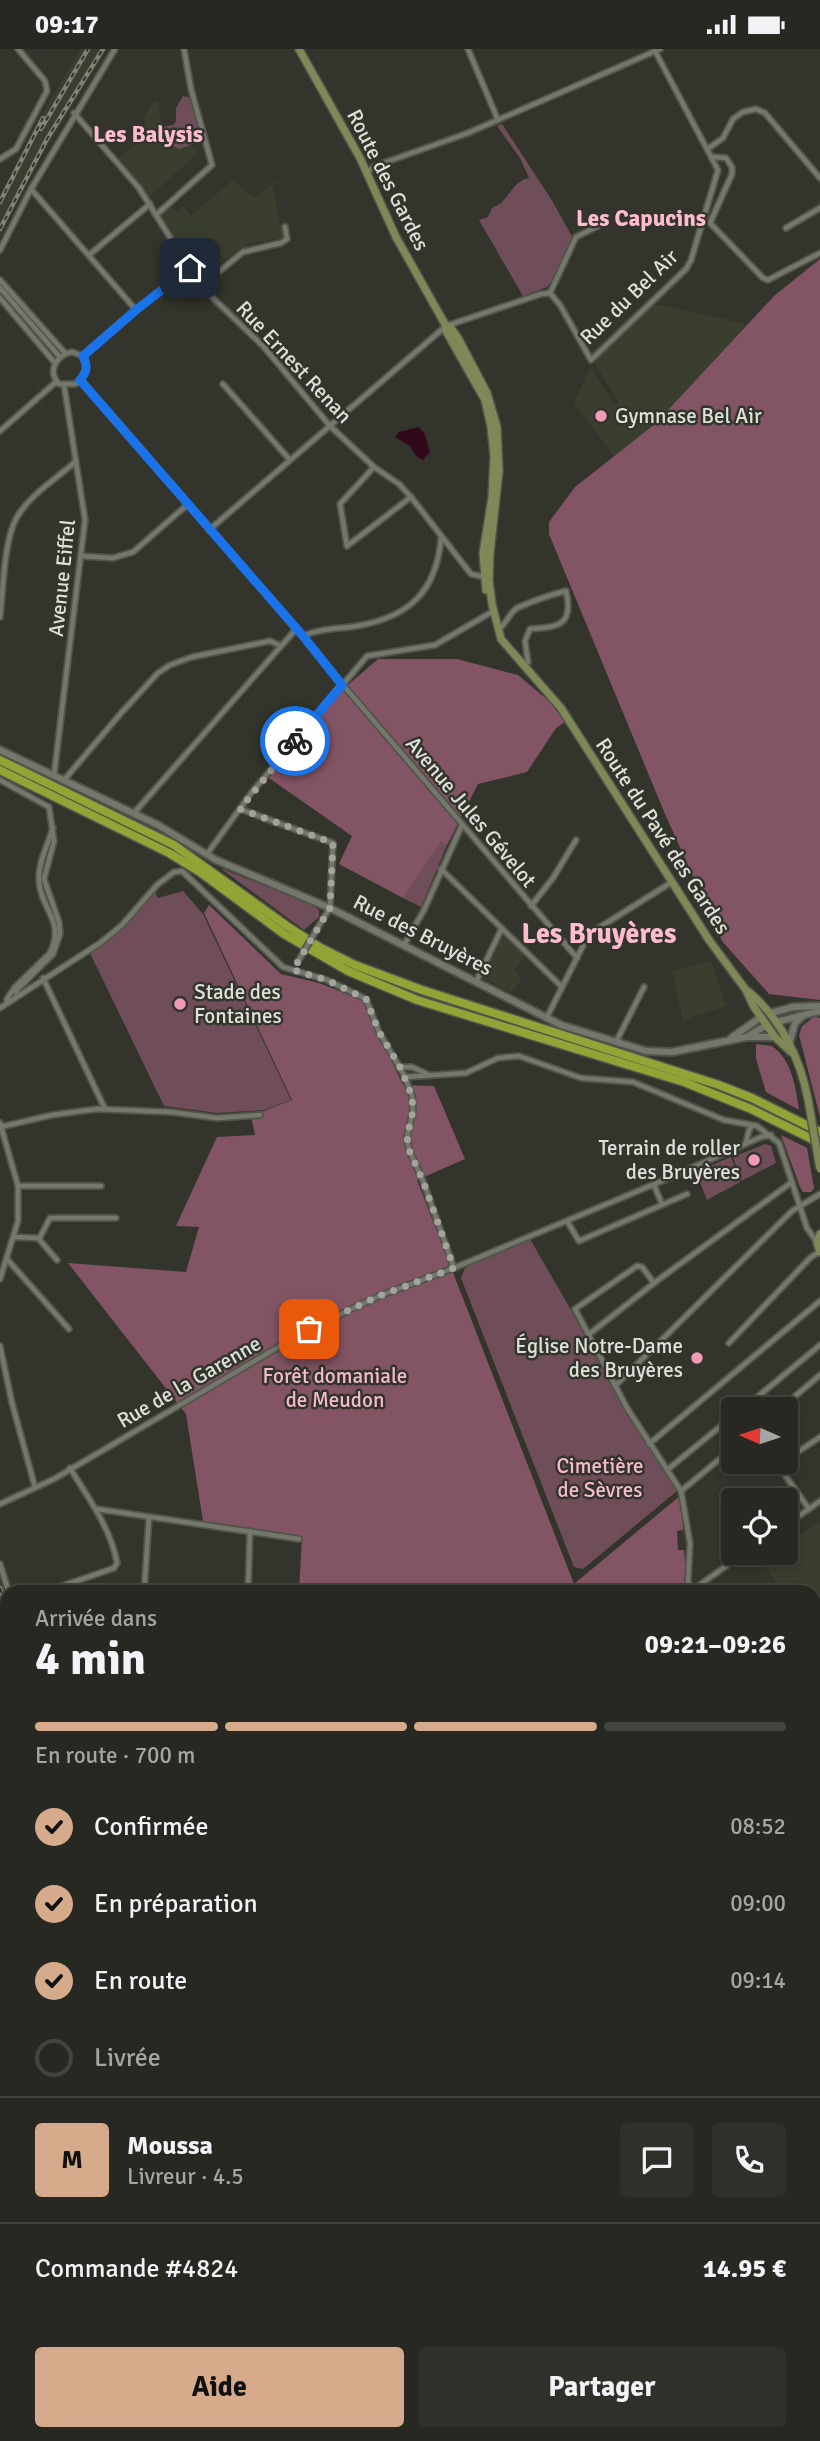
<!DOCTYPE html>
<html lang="fr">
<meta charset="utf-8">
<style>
:root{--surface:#262821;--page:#2e302a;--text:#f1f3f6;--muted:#a4a6a5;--line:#42443f;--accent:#d6ab8b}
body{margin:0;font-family:Signika,sans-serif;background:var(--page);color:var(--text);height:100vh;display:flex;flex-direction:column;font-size:26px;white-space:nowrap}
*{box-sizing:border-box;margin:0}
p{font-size:23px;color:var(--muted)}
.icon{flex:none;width:38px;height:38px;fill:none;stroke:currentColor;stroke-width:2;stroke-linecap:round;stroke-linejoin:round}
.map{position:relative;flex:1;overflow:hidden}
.side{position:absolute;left:0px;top:1536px;width:821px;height:856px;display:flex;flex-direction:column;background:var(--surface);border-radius:21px 21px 0 0;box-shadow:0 4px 10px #0003,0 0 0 2px var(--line)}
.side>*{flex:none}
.needle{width:46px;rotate:273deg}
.tools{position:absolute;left:721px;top:1348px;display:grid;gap:14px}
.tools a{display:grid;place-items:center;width:77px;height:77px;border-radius:7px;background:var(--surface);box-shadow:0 4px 10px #0003,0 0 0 2px var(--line);font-size:35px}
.pin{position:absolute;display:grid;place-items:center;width:60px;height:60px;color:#fff;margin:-30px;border-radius:14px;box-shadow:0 4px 10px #0006}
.courier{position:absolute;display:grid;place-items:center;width:70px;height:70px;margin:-35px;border:5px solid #1a73e8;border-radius:50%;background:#fff;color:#222;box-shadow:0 2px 9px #0007}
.headline em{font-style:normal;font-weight:700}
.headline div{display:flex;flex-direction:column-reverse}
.headline{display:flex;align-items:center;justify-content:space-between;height:119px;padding:0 35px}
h1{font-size:46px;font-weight:700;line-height:52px}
.bar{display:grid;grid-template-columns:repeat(4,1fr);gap:10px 7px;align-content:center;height:84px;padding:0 35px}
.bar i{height:9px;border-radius:5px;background:var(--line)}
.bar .current{background:var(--accent)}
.bar p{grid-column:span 4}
.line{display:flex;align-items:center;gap:18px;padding:0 35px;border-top:2px solid var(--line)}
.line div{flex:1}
.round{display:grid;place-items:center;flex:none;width:74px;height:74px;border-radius:7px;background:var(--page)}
ol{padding:0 35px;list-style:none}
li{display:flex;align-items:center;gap:21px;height:77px}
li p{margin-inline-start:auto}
li .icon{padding:7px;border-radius:50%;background:var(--accent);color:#111;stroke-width:4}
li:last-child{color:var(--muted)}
li i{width:38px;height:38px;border:4px solid var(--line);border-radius:50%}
.button{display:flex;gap:14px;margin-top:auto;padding:14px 35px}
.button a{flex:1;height:80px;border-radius:7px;background:var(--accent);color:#111;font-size:28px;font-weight:700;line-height:80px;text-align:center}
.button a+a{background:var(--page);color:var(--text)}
.status{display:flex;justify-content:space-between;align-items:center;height:49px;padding:0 35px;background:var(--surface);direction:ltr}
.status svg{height:19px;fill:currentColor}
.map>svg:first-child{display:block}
.built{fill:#3a3e2e}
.green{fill:#704e59}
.forest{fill:#835564}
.water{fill:#300a1a}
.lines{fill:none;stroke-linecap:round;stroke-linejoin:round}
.minor-casing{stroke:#52544b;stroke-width:8}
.tertiary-casing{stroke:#52544b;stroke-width:10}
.secondary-casing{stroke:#52544b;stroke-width:10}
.primary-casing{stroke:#52544b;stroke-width:11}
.trunk-casing{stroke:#52544b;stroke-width:11}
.minor{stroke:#74776c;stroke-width:4.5}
.tertiary{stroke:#74776c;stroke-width:6}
.secondary{stroke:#7f8857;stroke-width:7}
.primary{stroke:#8a9943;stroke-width:8}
.trunk{stroke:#91a435;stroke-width:8}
.rail-casing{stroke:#81837b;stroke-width:4.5}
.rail{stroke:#33352c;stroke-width:2;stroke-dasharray:5;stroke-linecap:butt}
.minor-bridge-casing{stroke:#52544b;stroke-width:8;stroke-linecap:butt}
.secondary-bridge-casing{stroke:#52544b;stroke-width:10;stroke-linecap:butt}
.minor-bridge{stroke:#74776c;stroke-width:4.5}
.secondary-bridge{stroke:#7f8857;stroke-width:7}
.done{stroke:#a2a49d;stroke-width:7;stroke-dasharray:0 12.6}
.route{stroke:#1a73e8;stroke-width:9}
.poi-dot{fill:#f09ab7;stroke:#33352c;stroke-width:2.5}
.labels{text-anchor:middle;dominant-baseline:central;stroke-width:5;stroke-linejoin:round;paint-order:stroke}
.street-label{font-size:21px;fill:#dee0da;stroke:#33352c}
.poi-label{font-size:21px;fill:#dee0da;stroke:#33352c;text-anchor:start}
.park-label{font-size:21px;fill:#f7b9cd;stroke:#33352c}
.neighbourhood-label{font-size:23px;font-weight:bold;fill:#febcd1;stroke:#33352c}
.district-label{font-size:28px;font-weight:bold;fill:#febcd1;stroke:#33352c}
</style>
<div class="status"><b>09:17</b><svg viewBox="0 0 49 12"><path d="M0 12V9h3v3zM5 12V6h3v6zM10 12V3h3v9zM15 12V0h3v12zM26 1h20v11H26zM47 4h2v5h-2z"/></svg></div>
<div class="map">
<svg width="820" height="2392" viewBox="0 0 820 2392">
<rect width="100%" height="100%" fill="#33352c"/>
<g class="built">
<path d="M81 0H107L40 109 0 188V147L32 82Z"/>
<path d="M154 52 157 53 167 94 179 100 191 96 199 103 149 148 119 109 135 95 146 73 143 69Z"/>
<path d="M279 129 273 138 283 189 247 195V198L240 199 207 224 205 226 207 229 204 232 160 166 170 157 177 163 183 158 191 167 233 131 255 149Z"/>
<path d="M655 255 747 275 655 375 615 408 574 354 590 318 615 357 619 354 594 313Z"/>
<path d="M506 886 526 907 514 921 522 929 511 944 482 929 502 888Z"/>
<path d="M711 912 726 957 683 971 672 922Z"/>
<path d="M820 1473V1543L814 1547V1544L782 1543 761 1513 776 1503H786V1496Z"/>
<path d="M0 1523 7 1547V1636L0 1623Z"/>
</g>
<g class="green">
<path d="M183 47 191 49 200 83 191 96 179 100 167 94 162 78 173 76 176 72V59Z"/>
<path d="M502 75 551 150 574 191 558 224 547 238 523 247 479 171 488 168 492 159C495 157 499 156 502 153 511 144 515 132 529 129L520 109 497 77Z"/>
<path d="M441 791 447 796 421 858 403 849Z"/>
<path d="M220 819 314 857 319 861V868L304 881Z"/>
<path d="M154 842 158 849 183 842 203 865 291 1051 264 1061 217 1064 164 1057 89 902 115 885Z"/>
<path d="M765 1095 771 1097 776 1114 741 1132 733 1108Z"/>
<path d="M731 1108 740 1133 707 1151 696 1123Z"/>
<path d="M530 1190 571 1261 624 1361 678 1441 583 1520 574 1518 461 1229 466 1217Z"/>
</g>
<g class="forest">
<path d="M820 210V951L769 945 722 892 665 765 549 485V473L575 438 655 375 774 247Z"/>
<path d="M378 610H457L518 626 550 653 565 673 556 679 527 723 478 735 447 796 441 792 403 849 339 815 352 787 269 729 348 636Z"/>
<path d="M209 856 281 925 319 934 362 951 403 1036 434 1037 465 1110 417 1131 574 1535 681 1446 683 1481 677 1482 678 1501H684L687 1543H299L302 1487 203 1472 186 1365 68 1214 186 1223 199 1178 176 1177 217 1088 255 1086 251 1067 292 1051 204 864Z"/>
<path d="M814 968 820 969V1068L799 986 802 977Z"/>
<path d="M756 995C761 996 769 996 773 998 792 1011 796 1040 799 1061L766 1043 756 1010Z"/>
<path d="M781 1086 807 1099 814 1139 811 1143H803L800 1138Z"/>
<path d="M814 1660 820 1663V2290H814Z"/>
</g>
<path class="water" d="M418 378 424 383 430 403 423 411 416 407 410 397 395 388 399 383Z"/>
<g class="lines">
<defs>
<g id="minor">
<path d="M468 0 498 71"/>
<path d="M74 64 139 139 190 220 215 251 264 298 330 377 374 418 399 435 411 448 471 525 484 528"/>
<path d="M709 99 723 89 733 70 743 63 756 60 765 64 820 129"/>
<path d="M714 108 726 109 732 118V125L710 174 763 229 768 231 820 204"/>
<path d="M0 110 16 100 47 42 45 32 18 0"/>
<path d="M367 123 375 117 468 84 660 0"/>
<path d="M31 140 136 261"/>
<path d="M156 166 212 116 191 40 184 0"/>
<path d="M786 179 820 159"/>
<path d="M0 201 31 140 115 0"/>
<path d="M89 206 150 155"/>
<path d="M0 231 65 304"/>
<path d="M203 236 243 203 281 194 287 190 285 178"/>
<path d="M0 239 60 308"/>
<path d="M550 244 576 188 598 177"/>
<path d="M0 249 55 314"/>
<path d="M72 303 83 307C89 319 86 327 75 335H59C47 322 56 306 72 303Z"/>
<path d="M83 307 136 261 190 220"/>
<path d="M81 331 303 587 343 636 577 909"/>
<path d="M223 335 290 411"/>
<path d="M0 382 56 333"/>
<path d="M374 418 340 455 347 497 411 448"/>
<path d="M209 481 446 277 541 245 550 244 560 256 591 311 686 220 691 211 718 121 655 2"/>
<path d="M81 507 113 509 133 503 187 456"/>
<path d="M0 568C3 542 4 492 16 470 28 447 56 430 75 413"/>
<path d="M499 580C506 575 510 563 517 559 533 552 549 546 566 542 574 576 559 578 530 580L525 592 528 613"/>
<path d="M303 587C321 579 338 580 357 577 409 568 436 543 441 490"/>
<path d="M54 726 85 471 64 336"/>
<path d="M0 731 49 758 54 792 44 830 59 873 60 885 53 905 16 942 17 947"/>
<path d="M64 731 122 663 158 624 170 616 192 608 270 592 281 597"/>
<path d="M240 760 333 794 330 859 320 875"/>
<path d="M134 764 297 579"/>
<path d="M207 805 252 743 367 607 435 596 490 564"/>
<path d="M441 820 562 938"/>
<path d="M531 857 553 829 576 791"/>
<path d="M404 896 424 861 462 776"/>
<path d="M43 929 105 1060"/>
<path d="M476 933 502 879"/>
<path d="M7 954V950L15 938 50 904C66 872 40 860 39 831 38 814 48 795 53 779"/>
<path d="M0 959 100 894 122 876 157 836 174 823 182 822 283 918 327 931 366 950 379 983 405 1028 412 1047 413 1062 407 1088 409 1101 423 1132 454 1219"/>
<path d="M547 968 589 885 672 833"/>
<path d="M616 993 644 938"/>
<path d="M400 1018H412L427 1025"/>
<path d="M405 1028 466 1024 498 1009 519 1007 581 1029 633 1033 724 1071 757 1077 779 1094 807 1179 816 1192"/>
<path d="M0 1074 18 1137V1172L0 1230"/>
<path d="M0 1078 52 1066 97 1060 171 1063 217 1069 260 1066"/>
<path d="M746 1094 749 1081 752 1077"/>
<path d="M654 1136 662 1155"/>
<path d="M18 1137H101"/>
<path d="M567 1172 579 1192 687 1145"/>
<path d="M14 1188 38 1189 57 1211"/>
<path d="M39 1190 50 1169H116"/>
<path d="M7 1210 69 1280"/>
<path d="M654 1234 642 1218 637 1217 575 1260 627 1359 681 1442 690 1494 688 1533 693 1544"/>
<path d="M588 1286 658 1231 792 1133"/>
<path d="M729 1294 810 1209 819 1203"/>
<path d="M0 1297 12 1354 35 1438"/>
<path d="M615 1337 792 1162 820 1145"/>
<path d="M743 1360 820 1296"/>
<path d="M780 1360 820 1326"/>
<path d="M649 1395 820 1252"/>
<path d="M786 1411 820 1388"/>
<path d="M775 1412 809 1460"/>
<path d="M667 1421 733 1367"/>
<path d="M681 1442 733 1399"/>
<path d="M0 1455 54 1430 309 1280 379 1247 454 1219 669 1129 761 1088 771 1086"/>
<path d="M97 1460 299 1490"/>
<path d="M786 1476 820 1452"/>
<path d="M0 1515 9 1544"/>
<path d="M691 1542 746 1503"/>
<path d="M42 1544 114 1519 117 1514C111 1479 88 1449 70 1419"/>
<path d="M144 1544 149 1469"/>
<path d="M248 1544 250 1482"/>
<path d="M814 1553H820"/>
<path d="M814 1652 820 1654"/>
<path d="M0 1761 7 1771"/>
<path d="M0 1871 7 1875"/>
<path d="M0 2245 7 2253"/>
<path d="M814 2294 820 2293"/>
<path d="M114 2385 121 2392"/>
<path d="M175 2385 178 2392"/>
<path d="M261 2385 262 2392"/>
<path d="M325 2385 329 2392"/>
<path d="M533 2385 549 2392"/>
<path d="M210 2392 215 2385"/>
<path d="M727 2392 728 2385"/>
</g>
<g id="tertiary">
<path d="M0 701 158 776 216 811 330 859 561 976 646 1002 672 1003 746 988H775"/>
<path d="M771 964 793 958 820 957"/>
<path d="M776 973 820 962"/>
<path d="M748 987 767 976"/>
<path d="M731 989 761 968"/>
<path d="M790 992 795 974 803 967"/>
</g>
<g id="secondary">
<path d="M299 0 360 109 396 188 446 277V282L485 351 491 378 494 407 492 448 483 504 486 541"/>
<path d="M446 277 451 279 458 289 487 344 497 378 499 422 490 504 489 531 492 555 501 590 561 659 709 891 746 941 754 958 775 988 791 1003"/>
<path d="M749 943C781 970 800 1009 808 1050"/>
<path d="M820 1185 817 1194 820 1203"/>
</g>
<g id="primary">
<path d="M0 2010 7 2019"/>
<path d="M372 2385 385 2392"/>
</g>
<g id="trunk">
<path d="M0 711 174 796 287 877 321 899 355 916 422 941 719 1036 752 1049 820 1083"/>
<path d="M0 721 169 804 200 823 284 885 348 922 417 951 684 1033 751 1060 820 1094"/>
</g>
</defs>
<use href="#minor" class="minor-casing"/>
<use href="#tertiary" class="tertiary-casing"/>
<use href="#secondary" class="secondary-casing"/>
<use href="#primary" class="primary-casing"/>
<use href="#trunk" class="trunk-casing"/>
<use href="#minor" class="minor"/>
<use href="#tertiary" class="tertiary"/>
<use href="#secondary" class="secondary"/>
<use href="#primary" class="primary"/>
<use href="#trunk" class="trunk"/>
<defs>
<g id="rail">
<path d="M41 80 88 0"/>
<path d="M0 153 43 69"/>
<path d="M0 180 47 90 103 0"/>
<path d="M0 1539 7 1563"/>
<path d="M0 1583 7 1604"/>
<path d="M0 2193 7 2203"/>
<path d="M814 2331 820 2334"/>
<path d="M814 2344 820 2347"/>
<path d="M137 2385 142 2392"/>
</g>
</defs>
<use href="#rail" class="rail-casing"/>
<use href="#rail" class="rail"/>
<defs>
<path id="minor-bridge" d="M297 914 320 875"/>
<path id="secondary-bridge" d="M808 1050 820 1120"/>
</defs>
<use href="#minor-bridge" class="minor-bridge-casing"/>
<use href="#secondary-bridge" class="secondary-bridge-casing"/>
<use href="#minor-bridge" class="minor-bridge"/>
<use href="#secondary-bridge" class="secondary-bridge"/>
</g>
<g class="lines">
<path class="done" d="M295 692 240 760 333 794 330 859 293 921 327 931 366 950 379 983 400 1018 412 1047 413 1062 407 1088 409 1101 423 1132 454 1219 379 1247 309 1280"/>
<path class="route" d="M190 219 136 261 83 307C88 317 87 323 80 331L303 587 342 636 295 692"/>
</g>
<g class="poi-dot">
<circle cx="601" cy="367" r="7"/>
<circle cx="180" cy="955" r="7"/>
<circle cx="754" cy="1111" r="7"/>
<circle cx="697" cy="1309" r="7"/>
</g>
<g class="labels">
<g class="street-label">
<text transform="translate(388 131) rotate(63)">Route des Gardes</text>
<text transform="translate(629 248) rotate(-44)">Rue du Bel Air</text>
<text transform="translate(294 313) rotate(47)">Rue Ernest Renan</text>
<text transform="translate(62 529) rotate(-84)">Avenue Eiffel</text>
<text transform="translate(471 763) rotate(50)">Avenue Jules Gévelot</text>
<text transform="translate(663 787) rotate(57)">Route du Pavé des Gardes</text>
<text transform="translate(423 886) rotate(27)">Rue des Bruyères</text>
<text transform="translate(189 1333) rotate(-30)">Rue de la Garenne</text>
</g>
<g class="poi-label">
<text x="615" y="367">Gymnase Bel Air</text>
<text x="194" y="943">Stade des<tspan x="194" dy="24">Fontaines</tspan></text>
<text x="740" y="1099" text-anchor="end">Terrain de roller<tspan x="740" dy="24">des Bruyères</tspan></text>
<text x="683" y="1297" text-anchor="end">Église Notre-Dame<tspan x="683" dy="24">des Bruyères</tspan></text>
</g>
<g class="park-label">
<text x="335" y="1327">Forêt domaniale<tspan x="335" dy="24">de Meudon</tspan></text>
<text x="600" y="1417">Cimetière<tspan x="600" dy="24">de Sèvres</tspan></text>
</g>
<g class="neighbourhood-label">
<text x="148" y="85">Les Balysis</text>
<text x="641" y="169">Les Capucins</text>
</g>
<g class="district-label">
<text x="599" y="885">Les Bruyères</text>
</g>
</g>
</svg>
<div class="tools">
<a><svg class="needle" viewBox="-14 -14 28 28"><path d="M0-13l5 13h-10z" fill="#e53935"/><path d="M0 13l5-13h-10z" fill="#a4a6a5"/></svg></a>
<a><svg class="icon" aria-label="locate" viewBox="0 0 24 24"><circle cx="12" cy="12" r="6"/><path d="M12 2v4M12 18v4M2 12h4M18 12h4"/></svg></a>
</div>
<div class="pin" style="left:309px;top:1280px;background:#ea580c"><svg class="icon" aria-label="bag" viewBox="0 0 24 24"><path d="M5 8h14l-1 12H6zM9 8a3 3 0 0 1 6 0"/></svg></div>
<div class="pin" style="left:190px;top:219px;background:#1f2937"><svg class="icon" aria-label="home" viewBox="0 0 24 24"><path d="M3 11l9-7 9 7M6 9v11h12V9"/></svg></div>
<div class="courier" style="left:295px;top:692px"><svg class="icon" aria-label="bike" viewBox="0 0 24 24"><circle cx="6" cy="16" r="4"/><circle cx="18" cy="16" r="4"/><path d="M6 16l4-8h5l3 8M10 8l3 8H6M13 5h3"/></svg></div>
<section class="side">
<div class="headline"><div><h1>4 min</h1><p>Arrivée dans</p></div><em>09:21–09:26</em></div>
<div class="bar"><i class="current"></i><i class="current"></i><i class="current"></i><i></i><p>En route · 700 m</p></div>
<ol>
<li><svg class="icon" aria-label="check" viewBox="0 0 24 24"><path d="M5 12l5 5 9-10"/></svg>Confirmée<p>08:52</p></li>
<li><svg class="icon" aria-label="check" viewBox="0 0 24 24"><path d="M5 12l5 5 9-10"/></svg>En préparation<p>09:00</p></li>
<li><svg class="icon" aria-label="check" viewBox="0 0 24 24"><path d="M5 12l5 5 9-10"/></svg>En route<p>09:14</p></li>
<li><i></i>Livrée</li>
</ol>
<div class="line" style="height:126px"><b class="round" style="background:var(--accent);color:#111">M</b><div><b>Moussa</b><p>Livreur · 4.5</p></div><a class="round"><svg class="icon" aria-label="chat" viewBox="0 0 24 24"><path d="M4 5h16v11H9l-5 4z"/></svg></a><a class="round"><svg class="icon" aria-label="phone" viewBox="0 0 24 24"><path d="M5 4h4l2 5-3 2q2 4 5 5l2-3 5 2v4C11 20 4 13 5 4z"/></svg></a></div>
<div class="line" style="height:91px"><div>Commande #4824</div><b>14.95 €</b></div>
<div class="button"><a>Aide</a><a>Partager</a></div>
</section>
</div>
